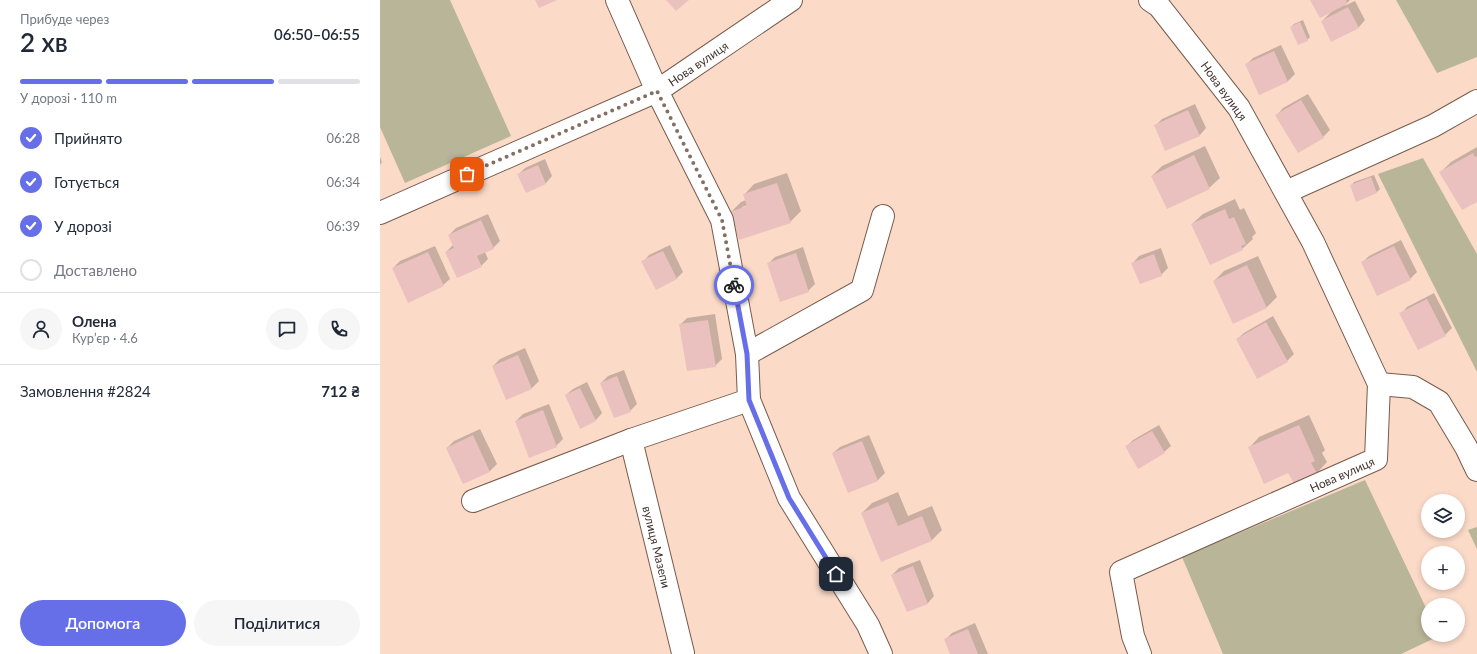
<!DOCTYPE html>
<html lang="uk">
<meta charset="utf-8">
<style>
:root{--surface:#fff;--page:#f6f6f7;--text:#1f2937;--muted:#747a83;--line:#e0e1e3;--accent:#676fe8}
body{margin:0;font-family:Lato,sans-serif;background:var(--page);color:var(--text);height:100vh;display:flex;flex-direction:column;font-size:15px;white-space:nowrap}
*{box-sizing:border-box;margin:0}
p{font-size:13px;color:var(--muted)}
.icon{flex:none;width:22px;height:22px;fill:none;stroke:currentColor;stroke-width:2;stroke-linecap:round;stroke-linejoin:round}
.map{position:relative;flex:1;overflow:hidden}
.side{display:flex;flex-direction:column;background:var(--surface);width:380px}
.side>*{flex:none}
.fabs{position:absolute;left:1041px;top:494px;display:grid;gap:8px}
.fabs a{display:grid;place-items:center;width:44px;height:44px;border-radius:50%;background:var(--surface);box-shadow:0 2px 6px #0003;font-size:20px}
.pin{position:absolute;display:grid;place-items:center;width:34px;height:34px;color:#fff;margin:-17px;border-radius:8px;box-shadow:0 2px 6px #0006}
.courier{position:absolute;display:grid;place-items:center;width:40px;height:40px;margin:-20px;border:3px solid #676fe8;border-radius:50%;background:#fff;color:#222;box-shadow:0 1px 5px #0007}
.headline em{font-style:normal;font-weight:600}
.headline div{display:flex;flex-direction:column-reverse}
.headline{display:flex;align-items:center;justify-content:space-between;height:68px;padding:0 20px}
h1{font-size:26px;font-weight:600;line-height:30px}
.bar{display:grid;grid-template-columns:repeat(4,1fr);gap:6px 4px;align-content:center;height:48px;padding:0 20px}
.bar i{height:5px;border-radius:3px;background:var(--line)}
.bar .current{background:var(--accent)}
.bar p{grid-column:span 4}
.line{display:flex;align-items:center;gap:10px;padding:0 20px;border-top:1px solid var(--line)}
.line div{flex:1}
.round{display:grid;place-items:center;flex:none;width:42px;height:42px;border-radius:21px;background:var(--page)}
ol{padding:0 20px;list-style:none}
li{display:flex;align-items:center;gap:12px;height:44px}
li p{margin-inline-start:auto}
li .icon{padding:4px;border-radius:50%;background:var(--accent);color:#fff;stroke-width:4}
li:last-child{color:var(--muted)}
li i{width:22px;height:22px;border:2px solid var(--line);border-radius:50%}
.cta{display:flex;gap:8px;margin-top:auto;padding:8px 20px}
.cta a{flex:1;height:46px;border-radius:24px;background:var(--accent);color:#fff;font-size:16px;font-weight:600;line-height:46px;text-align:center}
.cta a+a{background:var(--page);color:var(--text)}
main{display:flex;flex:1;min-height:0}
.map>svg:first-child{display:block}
.green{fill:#b8b598}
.shadow{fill:#0003;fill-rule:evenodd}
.building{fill:#eac1be}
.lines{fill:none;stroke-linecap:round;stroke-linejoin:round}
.minor-casing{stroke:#785b4c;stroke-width:24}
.minor{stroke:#fff;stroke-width:22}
.done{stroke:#836f64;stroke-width:4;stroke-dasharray:0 7.2}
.route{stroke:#676fe8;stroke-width:5}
.labels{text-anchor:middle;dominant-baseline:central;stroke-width:4;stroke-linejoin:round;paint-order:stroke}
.street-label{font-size:12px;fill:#42352e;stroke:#fff}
</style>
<main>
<section class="side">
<div class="headline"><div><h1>2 хв</h1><p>Прибуде через</p></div><em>06:50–06:55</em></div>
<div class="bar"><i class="current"></i><i class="current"></i><i class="current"></i><i></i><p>У дорозі · 110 m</p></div>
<ol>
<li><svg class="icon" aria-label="check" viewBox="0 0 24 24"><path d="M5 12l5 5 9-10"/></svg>Прийнято<p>06:28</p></li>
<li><svg class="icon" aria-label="check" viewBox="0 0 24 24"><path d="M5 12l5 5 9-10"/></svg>Готується<p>06:34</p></li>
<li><svg class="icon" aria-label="check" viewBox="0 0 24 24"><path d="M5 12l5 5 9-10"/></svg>У дорозі<p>06:39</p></li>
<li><i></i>Доставлено</li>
</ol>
<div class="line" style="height:72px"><a class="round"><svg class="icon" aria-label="person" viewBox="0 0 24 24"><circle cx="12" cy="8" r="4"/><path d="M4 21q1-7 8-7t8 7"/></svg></a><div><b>Олена</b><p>Кур’єр · 4.6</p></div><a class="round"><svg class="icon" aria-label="chat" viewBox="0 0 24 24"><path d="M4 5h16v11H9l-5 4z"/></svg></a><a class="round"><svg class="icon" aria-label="phone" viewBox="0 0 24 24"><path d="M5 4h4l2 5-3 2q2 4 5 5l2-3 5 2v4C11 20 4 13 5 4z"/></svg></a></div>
<div class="line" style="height:52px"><div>Замовлення #2824</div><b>712 ₴</b></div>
<div class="cta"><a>Допомога</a><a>Поділитися</a></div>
</section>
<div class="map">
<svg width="1097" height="654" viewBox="0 0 1097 654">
<rect width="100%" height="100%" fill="#fbdac8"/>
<g class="green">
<path d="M0 0H70L131 136 25 183 0 127Z"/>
<path d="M1016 0H1097V57L1057 73Z"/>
<path d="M1043 158 1097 254V372L998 174Z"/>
<path d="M985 480 1048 612V635L1059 636 1021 654H843L802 557Z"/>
<path d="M1097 527V549L1088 530Z"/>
</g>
<g class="shadow">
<path d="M932 0H970L964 6 975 1 985 20 979 27 952 40 942 21 952 11Z"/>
<path d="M923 20 930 37 927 40 911 27 914 24Z"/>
<path d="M901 45 915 74 908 81 880 94 867 64 873 58Z"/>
<path d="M928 94 950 130 943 137 897 115 903 108Z"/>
<path d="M815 104 826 128 820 135 775 126 782 119Z"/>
<path d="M825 146 840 178 829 188 772 176 782 166Z"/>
<path d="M1097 147V200L1061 172 1071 162Z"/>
<path d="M0 157 2 162 0 165Z"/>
<path d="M165 159 172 176 166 183 146 192 139 174 145 168Z"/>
<path d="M407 173 421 211 410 222 351 212 361 202 366 200 364 195 374 184ZM371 204 372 205 362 209V207Z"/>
<path d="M994 175 1000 189 997 192 971 186 974 182Z"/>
<path d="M855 199 860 210 864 208 876 233 872 237 873 239 862 249 812 224 823 214Z"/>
<path d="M108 214 120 241 113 248 105 252 108 259 101 266 66 252 73 245 69 235 76 228Z"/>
<path d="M1021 240 1037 272 1030 279 982 263 989 256Z"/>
<path d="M290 245 303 272 296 279 263 262 269 255Z"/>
<path d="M55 246 70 279 63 285 13 268 20 261Z"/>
<path d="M423 247 435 284 428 291 388 264 395 257Z"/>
<path d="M781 248 788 268 781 275 753 263 759 256Z"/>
<path d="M878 256 897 297 887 307 853 322 834 281 844 271Z"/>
<path d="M1054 293 1072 328 1065 335 1021 314 1027 307Z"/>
<path d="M335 314 342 359 335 366 300 325 307 318Z"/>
<path d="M893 316 914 354 907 361 857 339 864 333Z"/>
<path d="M145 348 159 381 152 388 127 399 113 366 120 359Z"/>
<path d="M244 370 257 404 250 411 221 383 228 376Z"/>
<path d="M207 382 222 413 216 420 186 395 193 389Z"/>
<path d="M169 404 183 439 176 446 136 421 143 414Z"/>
<path d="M929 415 945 450 942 453 947 462 937 473 869 448 879 437Z"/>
<path d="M779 425 791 446 784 452 746 447 753 440Z"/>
<path d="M100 429 117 464 110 471 83 483 67 448 74 441Z"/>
<path d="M489 435 505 473 498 480 468 492 453 453 460 447Z"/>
<path d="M518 492 528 516 552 506 562 530 552 540 482 513 492 503Z"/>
<path d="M540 560 554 596 548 603 527 611 512 575 519 568Z"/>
<path d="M595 623 608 654H571L565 640 572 633Z"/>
</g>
<g class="building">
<path d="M155 0H177L159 8Z"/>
<path d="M286 0H309L296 11Z"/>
<path d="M930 0H966L967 4 940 18Z"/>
<path d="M968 7 979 28 951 42 941 21Z"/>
<path d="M920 22 928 41 918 45 910 27Z"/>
<path d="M894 51 908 82 879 95 865 64Z"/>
<path d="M921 100 944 138 918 153 895 115Z"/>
<path d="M808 110 820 136 785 151 774 125Z"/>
<path d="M1093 153 1095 157 1097 156V202L1082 210 1059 172Z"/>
<path d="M814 155 830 189 787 209 771 176Z"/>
<path d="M158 165 166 184 146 193 137 174Z"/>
<path d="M991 177 997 193 976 202 970 185Z"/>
<path d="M397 183 411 223 359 240 350 212 367 206 363 194Z"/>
<path d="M845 209 849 219 854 217 866 244 861 246 863 250 830 265 811 224Z"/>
<path d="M101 220 114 249 97 256 102 267 77 278 65 252 74 248 68 235Z"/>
<path d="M1014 246 1031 280 997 296 981 262Z"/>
<path d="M283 251 297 279 276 290 261 261Z"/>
<path d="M48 252 64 286 28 303 12 268Z"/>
<path d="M416 253 429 292 400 302 387 263Z"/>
<path d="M774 254 782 276 760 284 751 263Z"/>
<path d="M867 265 887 308 853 324 833 281Z"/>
<path d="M1047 299 1066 336 1038 350 1019 313Z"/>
<path d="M328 320 336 367 307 371 299 324Z"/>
<path d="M886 322 908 362 877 379 856 339Z"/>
<path d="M138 355 152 389 126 400 112 366Z"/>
<path d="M237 376 251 412 234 418 220 383Z"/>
<path d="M200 388 216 421 200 429 185 395Z"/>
<path d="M163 410 177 447 149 458 135 421Z"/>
<path d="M919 425 935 461 931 463 937 473 915 485 908 473 884 484 868 447Z"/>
<path d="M772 431 785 453 758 469 745 446Z"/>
<path d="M93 435 110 472 83 484 66 448Z"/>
<path d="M482 441 498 481 468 493 452 453Z"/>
<path d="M508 502 518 526 542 516 552 541 501 562 481 513Z"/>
<path d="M533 566 548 604 527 612 511 575Z"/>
<path d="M588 629 598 654H570L564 639Z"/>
</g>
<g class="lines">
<defs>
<g id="minor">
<path d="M906 192 1053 126 1097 101"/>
<path id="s1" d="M0 213 277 91 411 0"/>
<path d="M367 354 482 290 503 216"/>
<path d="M999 384 1033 387 1059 402 1086 447 1097 470"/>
<path d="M369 400 409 498 488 625 501 654"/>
<path id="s2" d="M251 440 303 653"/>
<path d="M93 501 251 440 369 400 367 354 342 220 277 91 237 0"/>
<path id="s3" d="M760 654 753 636 741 572 996 459 999 384 933 242 859 108 779 6 770 0"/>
</g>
</defs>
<use href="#minor" class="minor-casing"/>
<use href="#minor" class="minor"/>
</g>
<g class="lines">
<path class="done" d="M87 174 277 91 342 220 354 285"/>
<path class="route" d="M354 285 367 354 369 400 409 498 456 574"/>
</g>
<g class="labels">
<g class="street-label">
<text stroke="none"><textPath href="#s1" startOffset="352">Нова вулиця</textPath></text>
<text transform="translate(844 91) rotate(54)">Нова вулиця</text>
<text stroke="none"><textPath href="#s3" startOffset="326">Нова вулиця</textPath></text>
<text stroke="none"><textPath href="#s2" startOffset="110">вулиця Мазепи</textPath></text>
</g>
</g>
</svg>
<div class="fabs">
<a><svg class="icon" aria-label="layers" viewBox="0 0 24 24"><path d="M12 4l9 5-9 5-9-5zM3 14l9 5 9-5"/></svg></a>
<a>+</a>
<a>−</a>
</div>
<div class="pin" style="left:87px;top:174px;background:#ea580c"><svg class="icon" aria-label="bag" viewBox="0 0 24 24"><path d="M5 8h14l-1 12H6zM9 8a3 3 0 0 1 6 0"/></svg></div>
<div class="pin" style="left:456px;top:574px;background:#1f2937"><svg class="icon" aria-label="home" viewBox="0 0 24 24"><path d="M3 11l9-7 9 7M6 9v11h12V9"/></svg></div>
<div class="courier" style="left:354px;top:285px"><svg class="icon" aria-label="bike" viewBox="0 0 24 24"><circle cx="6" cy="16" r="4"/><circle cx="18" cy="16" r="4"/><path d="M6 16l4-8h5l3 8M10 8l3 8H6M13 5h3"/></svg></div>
</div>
</main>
